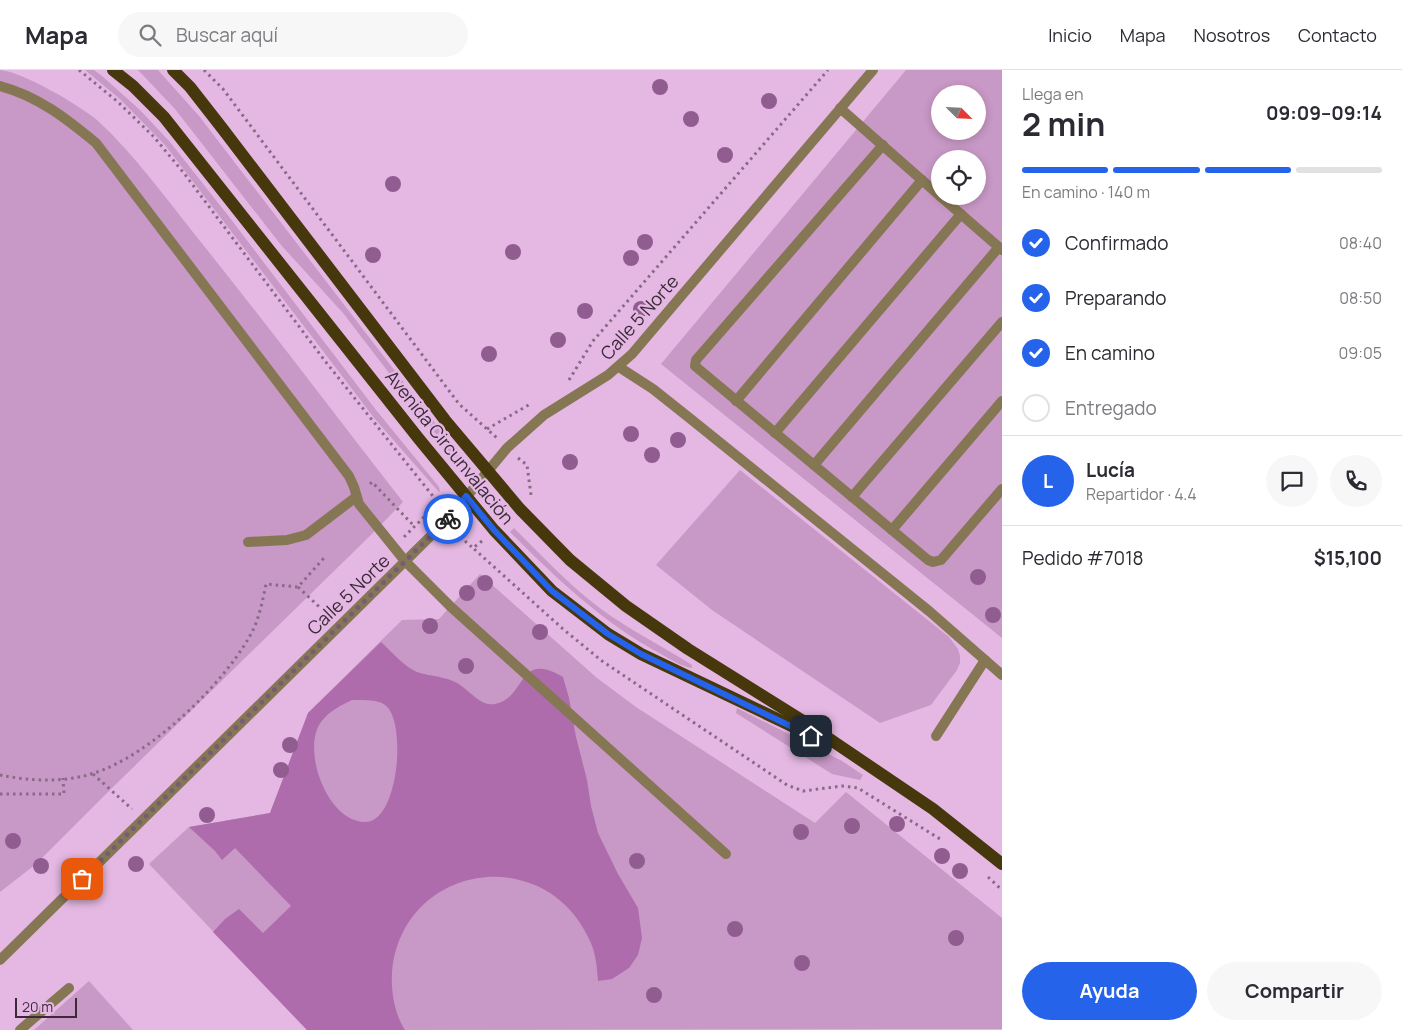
<!DOCTYPE html>
<html lang="es">
<meta charset="utf-8">
<style>
:root{--surface:#fff;--page:#f7f7f7;--text:#2b2b33;--muted:#7c7c81;--line:#e1e1e2;--accent:#2563eb}
body{margin:0;font-family:Manrope,sans-serif;background:var(--page);color:var(--text);height:100vh;display:flex;flex-direction:column;font-size:19px;white-space:nowrap}
*{box-sizing:border-box;margin:0}
p{font-size:16px;color:var(--muted)}
.icon{flex:none;width:28px;height:28px;fill:none;stroke:currentColor;stroke-width:2;stroke-linecap:round;stroke-linejoin:round}
.map{position:relative;flex:1;overflow:hidden}
.sheet{display:flex;flex-direction:column;background:var(--surface);width:400px}
.sheet>*{flex:none}
.needle{width:32px;rotate:114deg}
.controls{position:absolute;left:931px;top:15px;display:grid;gap:10px}
.controls a{display:grid;place-items:center;width:55px;height:55px;border-radius:50%;background:var(--surface);box-shadow:0 2px 8px #0003;font-size:25px}
.scale{position:absolute;left:15px;bottom:12px;width:62px;box-sizing:border-box;padding-left:5px;border:2px solid #3c2a3b;border-top:0;font-size:14px;line-height:18px;white-space:nowrap;color:#3c2a3b;-webkit-text-stroke:4px #e4b8e2;paint-order:stroke}
.pin{position:absolute;display:grid;place-items:center;width:42px;height:42px;color:#fff;margin:-21px;border-radius:10px;box-shadow:0 2px 8px #0006}
.courier{position:absolute;display:grid;place-items:center;width:50px;height:50px;margin:-25px;border:4px solid #2563eb;border-radius:50%;background:#fff;color:#222;box-shadow:0 1px 6px #0007}
.headline em{font-style:normal;font-weight:700}
.headline div{display:flex;flex-direction:column-reverse}
.headline{display:flex;align-items:center;justify-content:space-between;height:85px;padding:0 20px}
h1{font-size:32px;font-weight:700;line-height:38px}
.bar{display:grid;grid-template-columns:repeat(4,1fr);gap:8px 5px;align-content:center;height:60px;padding:0 20px}
.bar i{height:6px;border-radius:4px;background:var(--line)}
.bar .on{background:var(--accent)}
.bar p{grid-column:span 4}
.line{display:flex;align-items:center;gap:12px;padding:0 20px;border-top:1px solid var(--line)}
.line div{flex:1}
.round{display:grid;place-items:center;flex:none;width:52px;height:52px;border-radius:26px;background:var(--page)}
ol{padding:0 20px;list-style:none}
li{display:flex;align-items:center;gap:15px;height:55px}
li p{margin-inline-start:auto}
li .icon{padding:5px;border-radius:50%;background:var(--accent);color:#fff;stroke-width:4}
li:last-child{color:var(--muted)}
li i{width:28px;height:28px;border:2px solid var(--line);border-radius:50%}
.primary-button{display:flex;gap:10px;margin-top:auto;padding:10px 20px}
.primary-button a{flex:1;height:58px;border-radius:30px;background:var(--accent);color:#fff;font-size:20px;font-weight:700;line-height:58px;text-align:center}
.primary-button a+a{background:var(--page);color:var(--text)}
header{display:flex;align-items:center;gap:30px;box-sizing:border-box;height:70px;padding:0 25px;background:var(--surface);border-bottom:1px solid var(--line)}
header strong{font-size:24px}
nav{display:flex;gap:28px;margin-inline-start:auto;font-size:18px}
.search{width:350px;height:45px;background:var(--page);display:flex;align-items:center;gap:12px;box-sizing:border-box;padding:0 18px;border-radius:28px;color:var(--muted);font-size:19px}
main{display:flex;flex:1;min-height:0}
.map>svg:first-child{display:block}
.green{fill:#c898c6;fill-rule:evenodd}
.forest{fill:#ae6cac;fill-rule:evenodd}
.lines{fill:none;stroke-linecap:round;stroke-linejoin:round}
.path{stroke:#886a86;stroke-width:3;stroke-dasharray:2.5 4;stroke-linecap:butt}
.lane{stroke:#867754;stroke-width:10}
.street{stroke:#867754;stroke-width:10}
.primary{stroke:#46370d;stroke-width:12}
.tree{fill:#915c90}
.done{stroke:#775c75;stroke-width:5;stroke-dasharray:0 9}
.route{stroke:#2563eb;stroke-width:6}
.labels{text-anchor:middle;dominant-baseline:central;stroke-width:4.5;stroke-linejoin:round;paint-order:stroke}
.street-label{font-size:18px;fill:#3c2a3b;stroke:#e4b8e2}
</style>
<header>
<strong>Mapa</strong>
<div class="search"><svg class="icon" aria-label="search" viewBox="0 0 24 24"><circle cx="10" cy="10" r="6"/><path d="M15 15l6 6"/></svg>Buscar aquí</div>
<nav><a>Inicio</a><a>Mapa</a><a>Nosotros</a><a>Contacto</a></nav>
</header>
<main>
<div class="map">
<svg width="1002" height="960" viewBox="0 0 1002 960">
<rect width="100%" height="100%" fill="#e4b8e2"/>
<g class="green">
<path d="M0 0C23 2 79 35 97 50 136 86 167 130 200 171 269 257 335 345 403 432L378 458 111 719 36 794 0 822Z"/>
<path d="M85 0H94L102 6 140 40 170 72 230 148 376 340 439 417 440 422 438 421 375 349 165 75 120 29Z"/>
<path d="M138 0H158L199 46 458 383V386L454 387 452 385 343 243 281 175 175 39Z"/>
<path d="M906 0H1002V568L661 294ZM940 24H978V61H940ZM940 89H978V126H940Z"/>
<path d="M740 400 949 567 958 579 960 586V593L957 600 931 635 880 653 712 540 656 495Z"/>
<path d="M514 458C542 486 569 515 601 539 630 560 662 576 692 595V598C682 597 670 589 661 584 603 553 556 508 510 462Z"/>
<path d="M480 504 597 608 636 637 815 753 846 722 1002 848V959L307 960 149 794 189 757 270 743 308 643 402 550 439 549Z"/>
<path d="M737 638 842 691 863 705 860 710 832 704 736 643Z"/>
<path d="M89 911 133 960H34Z"/>
</g>
<path class="forest" d="M381 572C391 581 401 593 413 600 422 606 443 605 457 613 469 620 481 637 495 634 527 628 517 580 563 607L569 628 576 667 587 710 591 736 598 763 618 804 638 838 642 868 638 885 629 898 612 909 598 911C597 898 596 883 590 871 546 771 402 793 392 902 391 921 394 943 405 960H307L213 862 225 849 239 839 263 863 291 836 235 778 222 790 215 781 189 757 270 743 308 643ZM352 630C361 630 378 629 385 635 407 650 399 751 366 752 327 753 301 679 321 652 328 642 341 635 352 630Z"/>
<g class="lines">
<g class="path">
<path d="M79 0 118 32 154 67 183 102 325 291 440 435"/>
<path d="M204 0 223 19 459 334 497 368"/>
<path d="M569 310 593 271 828 0"/>
<path d="M487 359 532 333"/>
<path d="M518 388 527 395 531 425"/>
<path d="M370 414 372 412 414 456"/>
<path d="M458 460 466 472 473 478"/>
<path d="M404 467 439 432"/>
<path d="M482 471 473 478 563 559 602 591 787 715 803 721 842 716 858 718 940 769"/>
<path d="M369 503 383 487"/>
<path d="M298 517 328 545"/>
<path d="M93 704 132 739"/>
<path d="M0 705C29 711 65 713 94 703 150 686 229 610 254 558 260 544 263 529 266 514L298 517 324 488"/>
<path d="M0 724H64L63 708"/>
<path d="M988 807 1002 820"/>
</g>
<g class="lane">
<path d="M0 16C38 26 67 49 96 73L349 406 354 417 359 434 405 491 451 537 726 784"/>
<path d="M840 38 940 126"/>
<path d="M883 75 696 290 695 296 928 490 933 492 941 490 1002 419"/>
<path d="M940 126 1002 180"/>
<path d="M619 297 653 319 687 346 929 541 1002 605"/>
<path d="M736 331 922 110"/>
<path d="M775 363 961 144"/>
<path d="M814 395 999 177"/>
<path d="M852 427 1002 252"/>
<path d="M892 460 1002 331"/>
<path d="M248 472 287 470 306 465 356 427"/>
<path d="M936 666 985 590"/>
<path d="M20 960 69 918"/>
</g>
<path class="street" d="M0 890 449 448 507 378 544 345 608 305 632 284 873 0"/>
<g class="primary">
<path d="M113 0 133 16 164 47 419 369 494 460 552 521 608 564 641 584 817 668"/>
<path d="M173 0 190 17 222 58 445 350 520 439 570 490 626 536 688 579 800 649 933 739 1002 794"/>
</g>
</g>
<g class="tree">
<circle cx="660" cy="17" r="8"/>
<circle cx="769" cy="31" r="8"/>
<circle cx="691" cy="49" r="8"/>
<circle cx="725" cy="85" r="8"/>
<circle cx="393" cy="114" r="8"/>
<circle cx="645" cy="172" r="8"/>
<circle cx="513" cy="182" r="8"/>
<circle cx="373" cy="185" r="8"/>
<circle cx="631" cy="188" r="8"/>
<circle cx="641" cy="239" r="8"/>
<circle cx="585" cy="241" r="8"/>
<circle cx="558" cy="270" r="8"/>
<circle cx="489" cy="284" r="8"/>
<circle cx="631" cy="364" r="8"/>
<circle cx="678" cy="370" r="8"/>
<circle cx="652" cy="385" r="8"/>
<circle cx="570" cy="392" r="8"/>
<circle cx="978" cy="507" r="8"/>
<circle cx="485" cy="513" r="8"/>
<circle cx="467" cy="523" r="8"/>
<circle cx="993" cy="545" r="8"/>
<circle cx="430" cy="556" r="8"/>
<circle cx="540" cy="562" r="8"/>
<circle cx="466" cy="596" r="8"/>
<circle cx="290" cy="675" r="8"/>
<circle cx="281" cy="700" r="8"/>
<circle cx="207" cy="745" r="8"/>
<circle cx="897" cy="754" r="8"/>
<circle cx="852" cy="756" r="8"/>
<circle cx="801" cy="762" r="8"/>
<circle cx="13" cy="771" r="8"/>
<circle cx="942" cy="786" r="8"/>
<circle cx="637" cy="791" r="8"/>
<circle cx="136" cy="794" r="8"/>
<circle cx="41" cy="796" r="8"/>
<circle cx="960" cy="801" r="8"/>
<circle cx="735" cy="859" r="8"/>
<circle cx="956" cy="868" r="8"/>
<circle cx="802" cy="893" r="8"/>
<circle cx="654" cy="925" r="8"/>
</g>
<g class="lines">
<path class="done" d="M82 809 448 449"/>
<path class="route" d="M448 449 466 426 494 460 552 521 608 564 641 584 811 666"/>
</g>
<g class="labels">
<g class="street-label">
<text transform="translate(639 247) rotate(-48)">Calle 5 Norte</text>
<text transform="translate(450 377) rotate(51)">Avenida Circunvalación</text>
<text transform="translate(348 524) rotate(-44)">Calle 5 Norte</text>
</g>
</g>
</svg>
<div class="controls">
<a><svg class="needle" viewBox="-14 -14 28 28"><path d="M0-13l5 13h-10z" fill="#e53935"/><path d="M0 13l5-13h-10z" fill="#7c7c81"/></svg></a>
<a><svg class="icon" aria-label="locate" viewBox="0 0 24 24"><circle cx="12" cy="12" r="6"/><path d="M12 2v4M12 18v4M2 12h4M18 12h4"/></svg></a>
</div>
<div class="scale">20 m</div>
<div class="pin" style="left:82px;top:809px;background:#ea580c"><svg class="icon" aria-label="bag" viewBox="0 0 24 24"><path d="M5 8h14l-1 12H6zM9 8a3 3 0 0 1 6 0"/></svg></div>
<div class="pin" style="left:811px;top:666px;background:#1f2937"><svg class="icon" aria-label="home" viewBox="0 0 24 24"><path d="M3 11l9-7 9 7M6 9v11h12V9"/></svg></div>
<div class="courier" style="left:448px;top:449px"><svg class="icon" aria-label="bike" viewBox="0 0 24 24"><circle cx="6" cy="16" r="4"/><circle cx="18" cy="16" r="4"/><path d="M6 16l4-8h5l3 8M10 8l3 8H6M13 5h3"/></svg></div>
</div>
<section class="sheet">
<div class="headline"><div><h1>2 min</h1><p>Llega en</p></div><em>09:09–09:14</em></div>
<div class="bar"><i class="on"></i><i class="on"></i><i class="on"></i><i></i><p>En camino · 140 m</p></div>
<ol>
<li><svg class="icon" aria-label="check" viewBox="0 0 24 24"><path d="M5 12l5 5 9-10"/></svg>Confirmado<p>08:40</p></li>
<li><svg class="icon" aria-label="check" viewBox="0 0 24 24"><path d="M5 12l5 5 9-10"/></svg>Preparando<p>08:50</p></li>
<li><svg class="icon" aria-label="check" viewBox="0 0 24 24"><path d="M5 12l5 5 9-10"/></svg>En camino<p>09:05</p></li>
<li><i></i>Entregado</li>
</ol>
<div class="line" style="height:90px"><b class="round" style="background:var(--accent);color:#fff">L</b><div><b>Lucía</b><p>Repartidor · 4.4</p></div><a class="round"><svg class="icon" aria-label="chat" viewBox="0 0 24 24"><path d="M4 5h16v11H9l-5 4z"/></svg></a><a class="round"><svg class="icon" aria-label="phone" viewBox="0 0 24 24"><path d="M5 4h4l2 5-3 2q2 4 5 5l2-3 5 2v4C11 20 4 13 5 4z"/></svg></a></div>
<div class="line" style="height:65px"><div>Pedido #7018</div><b>$15,100</b></div>
<div class="primary-button"><a>Ayuda</a><a>Compartir</a></div>
</section>
</main>
